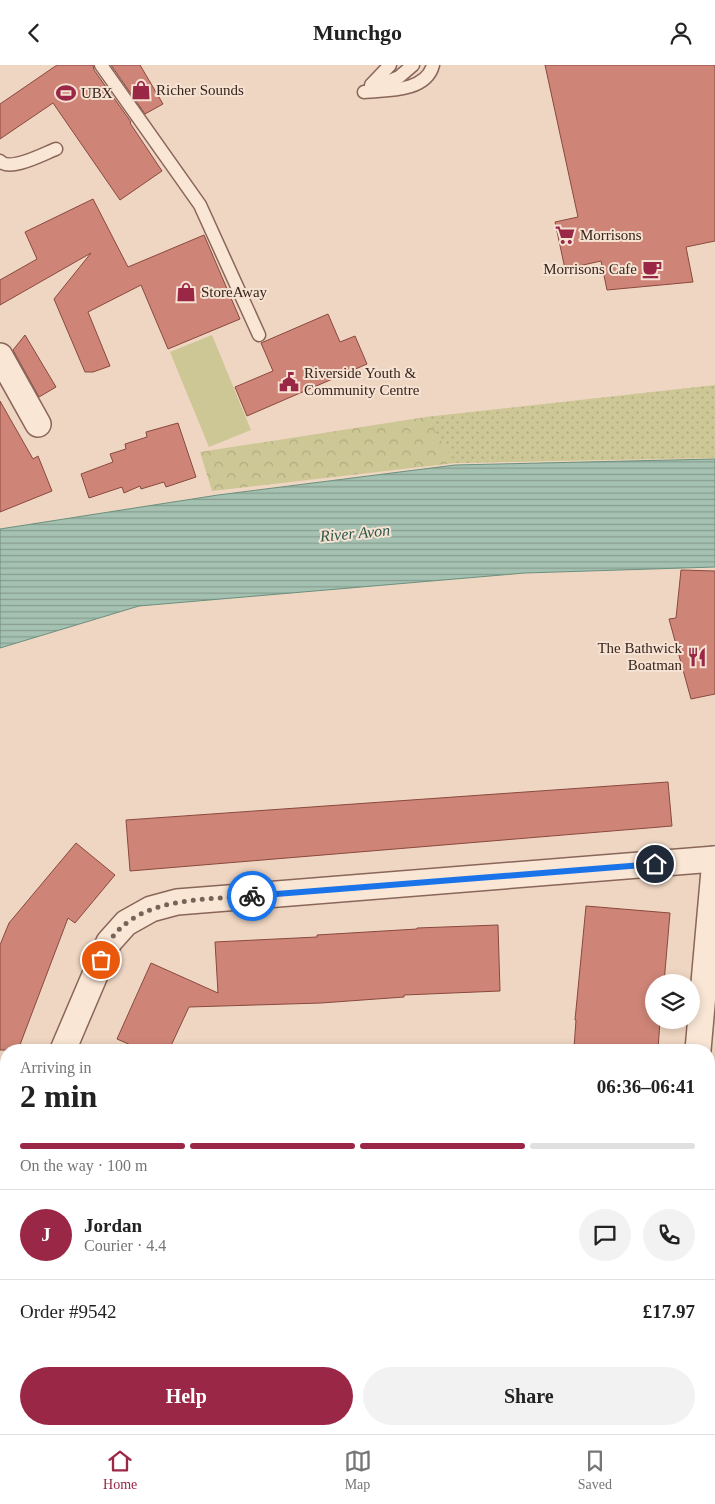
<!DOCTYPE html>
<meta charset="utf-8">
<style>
:root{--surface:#fff;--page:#f2f2f2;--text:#222;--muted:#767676;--line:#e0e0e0;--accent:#9a2745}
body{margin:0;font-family:Georgia,serif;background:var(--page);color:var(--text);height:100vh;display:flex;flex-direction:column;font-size:19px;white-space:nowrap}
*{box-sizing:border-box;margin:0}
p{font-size:16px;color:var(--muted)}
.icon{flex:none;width:28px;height:28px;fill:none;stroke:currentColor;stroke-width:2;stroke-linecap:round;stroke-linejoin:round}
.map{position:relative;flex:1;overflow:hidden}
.panel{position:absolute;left:0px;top:979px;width:715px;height:391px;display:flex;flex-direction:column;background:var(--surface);border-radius:20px 20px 0 0;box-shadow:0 2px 8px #0003}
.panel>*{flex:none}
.buttons{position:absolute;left:645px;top:909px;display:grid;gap:10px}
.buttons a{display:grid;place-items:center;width:55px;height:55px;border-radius:50%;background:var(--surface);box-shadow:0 2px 8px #0003;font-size:25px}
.pin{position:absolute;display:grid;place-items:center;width:42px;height:42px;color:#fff;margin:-21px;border:2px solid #fff;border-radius:50%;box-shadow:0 1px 5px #0007}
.courier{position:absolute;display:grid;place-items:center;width:50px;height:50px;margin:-25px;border:4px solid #1a73e8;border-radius:50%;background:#fff;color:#222;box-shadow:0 1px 6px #0007}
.headline em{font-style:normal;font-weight:800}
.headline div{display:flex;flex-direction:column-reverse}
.headline{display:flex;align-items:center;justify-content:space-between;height:85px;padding:0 20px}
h1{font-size:32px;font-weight:800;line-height:38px}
.bar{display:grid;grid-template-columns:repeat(4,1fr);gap:8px 5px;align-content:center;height:60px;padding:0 20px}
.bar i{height:6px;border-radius:4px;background:var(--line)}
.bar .active{background:var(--accent)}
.bar p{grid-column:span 4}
.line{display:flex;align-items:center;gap:12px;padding:0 20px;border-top:1px solid var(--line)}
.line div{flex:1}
.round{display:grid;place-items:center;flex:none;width:52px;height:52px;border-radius:26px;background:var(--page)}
.button{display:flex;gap:10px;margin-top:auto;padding:10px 20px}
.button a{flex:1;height:58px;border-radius:30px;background:var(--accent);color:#fff;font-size:20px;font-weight:800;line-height:58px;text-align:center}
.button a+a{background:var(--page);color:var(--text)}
header{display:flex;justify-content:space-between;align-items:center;height:65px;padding:0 20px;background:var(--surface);font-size:22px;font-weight:800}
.tabs{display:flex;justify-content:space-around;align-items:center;height:70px;border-top:1px solid var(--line);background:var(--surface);font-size:14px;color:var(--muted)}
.tabs a{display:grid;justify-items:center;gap:2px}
.tabs .active{color:var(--accent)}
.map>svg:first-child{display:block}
.forest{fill:url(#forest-crowns)}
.park{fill:url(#park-dots)}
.pitch{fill:#cdc695}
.water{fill:url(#water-rules);stroke:#6b907d}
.building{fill:#ce8577;stroke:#89493e}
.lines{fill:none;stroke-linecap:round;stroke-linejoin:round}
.service-casing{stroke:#896659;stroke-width:15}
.minor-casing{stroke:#896659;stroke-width:28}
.service{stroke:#fae6d5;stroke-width:12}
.minor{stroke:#fae6d5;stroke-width:25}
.done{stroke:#796257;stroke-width:5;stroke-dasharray:0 9}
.route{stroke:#1a73e8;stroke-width:6}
.labels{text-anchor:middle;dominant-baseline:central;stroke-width:4;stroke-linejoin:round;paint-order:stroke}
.poi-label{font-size:15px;fill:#39241d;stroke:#f6e2d2;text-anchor:start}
.water-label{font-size:16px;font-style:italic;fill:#2c594b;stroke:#f6e2d2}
</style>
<header><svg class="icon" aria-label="back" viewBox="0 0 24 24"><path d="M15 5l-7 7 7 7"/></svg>Munchgo<svg class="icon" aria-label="person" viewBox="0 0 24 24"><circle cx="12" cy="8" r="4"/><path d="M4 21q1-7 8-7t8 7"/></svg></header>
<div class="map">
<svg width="715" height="1369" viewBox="0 0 715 1369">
<defs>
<pattern id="forest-crowns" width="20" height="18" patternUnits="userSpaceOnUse" patternTransform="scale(1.25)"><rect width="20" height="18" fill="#cdc695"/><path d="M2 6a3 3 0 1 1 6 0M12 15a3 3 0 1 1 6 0" fill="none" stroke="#b1aa80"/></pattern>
<pattern id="park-dots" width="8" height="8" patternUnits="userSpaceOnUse" patternTransform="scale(1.25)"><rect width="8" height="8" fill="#cdc695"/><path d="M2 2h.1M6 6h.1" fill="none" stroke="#b1aa80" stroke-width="1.8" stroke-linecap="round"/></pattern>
<pattern id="water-rules" width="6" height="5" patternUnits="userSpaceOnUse" patternTransform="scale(1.25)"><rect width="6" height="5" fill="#a4c1b2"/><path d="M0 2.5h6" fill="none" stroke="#879d90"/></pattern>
</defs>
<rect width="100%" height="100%" fill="#efd6c2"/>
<path class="forest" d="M715 325V393L455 398 212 426 200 387 426 352Z"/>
<path class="park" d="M715 320V392L455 398 426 352Z"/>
<path class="pitch" d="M212 270 251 365 209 382 170 287Z"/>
<path class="water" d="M715 394V502L525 508 139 541 0 583V464L218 430 455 400Z"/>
<g class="building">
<path d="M57 0H93L94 5 131 57 130 58 162 106 120 135 53 38 0 74V39Z"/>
<path d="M111 0H140L163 39 145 49Z"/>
<path d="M545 0H715V176L686 182 693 217 607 225 601 196 565 204 555 157 578 152Z"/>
<path d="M93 134 128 202 204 170 240 254 168 284 141 220 88 247 110 301 93 307H85L54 234 91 188 0 240V215L37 194 25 167Z"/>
<path d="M328 249 340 277 355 271 367 299 247 351 235 322 273 306 261 278Z"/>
<path d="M25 270 56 322 39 332 13 285Z"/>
<path d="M0 336 33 394 38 391 52 426 0 447Z"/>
<path d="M178 358 196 412 166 422 164 417 141 424 140 421 124 428 122 422 89 433 81 409 113 397 110 389 126 384 125 379 147 372 146 367Z"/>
<path d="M681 505 715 506V629L691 634 669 554 676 553Z"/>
<path d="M668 717 672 761 130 806 126 755Z"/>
<path d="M76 778 115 810 75 858 68 853 18 985H0V880L9 858Z"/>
<path d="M586 841 670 848 664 918H654V955H660L658 985H594L574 983 576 955H575Z"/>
<path d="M498 860 500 926 404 930V932L321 938 189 942 169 985H142L117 974 151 898 218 928 215 877 317 872V870L417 864V863Z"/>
</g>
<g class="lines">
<defs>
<g id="service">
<path d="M101 0 200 140 259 270"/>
<path d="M371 20 390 0"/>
<path d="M375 22 399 12 413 0"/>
<path d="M364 27C387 25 426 27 433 0"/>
<path d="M0 96C10 107 43 89 56 84"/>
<path d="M709 1033H715"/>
</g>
<g id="minor">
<path d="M0 291 38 359"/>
<path d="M63 985 109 877 126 858 151 844 177 837 715 794"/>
<path d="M698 985 715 794"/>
<path d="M0 1136 6 1121"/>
<path d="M0 1174 6 1176"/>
<path d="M664 1369V1364"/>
</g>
</defs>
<use href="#service" class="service-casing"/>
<use href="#minor" class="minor-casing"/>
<use href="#service" class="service"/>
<use href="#minor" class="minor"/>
</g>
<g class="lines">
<path class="done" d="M101 895C104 889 106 882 109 877 139 831 204 835 252 831"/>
<path class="route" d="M252 831 655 799"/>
</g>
<defs>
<symbol id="shop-bare" viewBox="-9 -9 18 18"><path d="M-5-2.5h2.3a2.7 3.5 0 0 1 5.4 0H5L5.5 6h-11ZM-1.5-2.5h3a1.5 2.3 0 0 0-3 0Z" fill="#9a2745" stroke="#f6e2d2" stroke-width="2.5" paint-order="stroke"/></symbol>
<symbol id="stadium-bare" viewBox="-9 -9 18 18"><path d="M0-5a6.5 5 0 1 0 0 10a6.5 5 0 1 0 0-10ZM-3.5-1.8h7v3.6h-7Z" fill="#9a2745" stroke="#f6e2d2" stroke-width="2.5" paint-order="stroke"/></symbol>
<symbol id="supermarket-bare" viewBox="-9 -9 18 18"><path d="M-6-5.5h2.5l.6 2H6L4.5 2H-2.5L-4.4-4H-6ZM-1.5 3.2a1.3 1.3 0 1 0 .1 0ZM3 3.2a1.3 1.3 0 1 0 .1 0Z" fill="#9a2745" stroke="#f6e2d2" stroke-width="2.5" paint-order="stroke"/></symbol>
<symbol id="cafe-bare" viewBox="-9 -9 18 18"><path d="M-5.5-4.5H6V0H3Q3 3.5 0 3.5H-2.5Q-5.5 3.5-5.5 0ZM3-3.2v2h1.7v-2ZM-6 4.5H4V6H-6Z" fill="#9a2745" stroke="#f6e2d2" stroke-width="2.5" paint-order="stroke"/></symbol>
<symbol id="civic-bare" viewBox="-9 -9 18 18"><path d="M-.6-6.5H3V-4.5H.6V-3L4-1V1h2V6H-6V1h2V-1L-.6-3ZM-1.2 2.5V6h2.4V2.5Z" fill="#9a2745" stroke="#f6e2d2" stroke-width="2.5" paint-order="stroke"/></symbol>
<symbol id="restaurant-bare" viewBox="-9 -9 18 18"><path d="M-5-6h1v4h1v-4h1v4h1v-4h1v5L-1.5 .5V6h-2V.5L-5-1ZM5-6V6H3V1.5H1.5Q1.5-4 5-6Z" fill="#9a2745" stroke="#f6e2d2" stroke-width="2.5" paint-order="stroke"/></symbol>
</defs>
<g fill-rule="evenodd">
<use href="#shop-bare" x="127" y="11" width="28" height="28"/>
<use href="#stadium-bare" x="52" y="14" width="28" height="28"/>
<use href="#supermarket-bare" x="551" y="156" width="28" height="28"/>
<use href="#cafe-bare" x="638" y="190" width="28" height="28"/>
<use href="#shop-bare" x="172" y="213" width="28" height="28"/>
<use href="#civic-bare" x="275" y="303" width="28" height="28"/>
<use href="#restaurant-bare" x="683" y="578" width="28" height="28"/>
</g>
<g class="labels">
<g class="poi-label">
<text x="156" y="25">Richer Sounds</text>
<text x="81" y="28">UBX</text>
<text x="580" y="170">Morrisons</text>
<text x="637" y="204" text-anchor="end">Morrisons Cafe</text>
<text x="201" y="227">StoreAway</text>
<text x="304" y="308">Riverside Youth &amp;<tspan x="304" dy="17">Community Centre</tspan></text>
<text x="682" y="583" text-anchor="end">The Bathwick<tspan x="682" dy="17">Boatman</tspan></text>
</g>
<g class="water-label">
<text transform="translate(355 468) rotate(-5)">River Avon</text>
</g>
</g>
</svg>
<div class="buttons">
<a><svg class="icon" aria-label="layers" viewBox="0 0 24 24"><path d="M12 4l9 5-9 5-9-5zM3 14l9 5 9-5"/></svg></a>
</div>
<div class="pin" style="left:101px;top:895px;background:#ea580c"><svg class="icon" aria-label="bag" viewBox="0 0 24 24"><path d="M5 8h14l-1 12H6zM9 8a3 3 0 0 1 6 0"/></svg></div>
<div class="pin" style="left:655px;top:799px;background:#1f2937"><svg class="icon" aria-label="home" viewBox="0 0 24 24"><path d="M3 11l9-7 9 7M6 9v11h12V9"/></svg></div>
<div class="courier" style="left:252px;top:831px"><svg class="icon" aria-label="bike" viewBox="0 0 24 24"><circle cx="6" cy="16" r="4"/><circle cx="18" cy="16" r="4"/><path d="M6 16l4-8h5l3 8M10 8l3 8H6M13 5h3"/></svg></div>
<section class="panel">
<div class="headline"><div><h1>2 min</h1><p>Arriving in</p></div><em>06:36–06:41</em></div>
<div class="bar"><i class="active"></i><i class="active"></i><i class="active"></i><i></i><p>On the way · 100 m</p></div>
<div class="line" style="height:90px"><b class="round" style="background:var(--accent);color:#fff">J</b><div><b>Jordan</b><p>Courier · 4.4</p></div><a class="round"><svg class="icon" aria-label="chat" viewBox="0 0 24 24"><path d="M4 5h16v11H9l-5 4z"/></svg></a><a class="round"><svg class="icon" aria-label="phone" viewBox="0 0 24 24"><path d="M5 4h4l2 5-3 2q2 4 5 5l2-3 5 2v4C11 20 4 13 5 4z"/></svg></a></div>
<div class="line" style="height:65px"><div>Order #9542</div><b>£17.97</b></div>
<div class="button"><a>Help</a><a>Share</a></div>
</section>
</div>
<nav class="tabs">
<a class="active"><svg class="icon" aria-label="home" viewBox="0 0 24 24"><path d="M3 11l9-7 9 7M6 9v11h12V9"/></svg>Home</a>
<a><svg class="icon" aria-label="map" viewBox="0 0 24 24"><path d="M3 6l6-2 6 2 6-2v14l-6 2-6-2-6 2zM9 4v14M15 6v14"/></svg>Map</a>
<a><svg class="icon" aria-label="saved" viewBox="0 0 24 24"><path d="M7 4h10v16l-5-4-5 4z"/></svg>Saved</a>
</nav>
